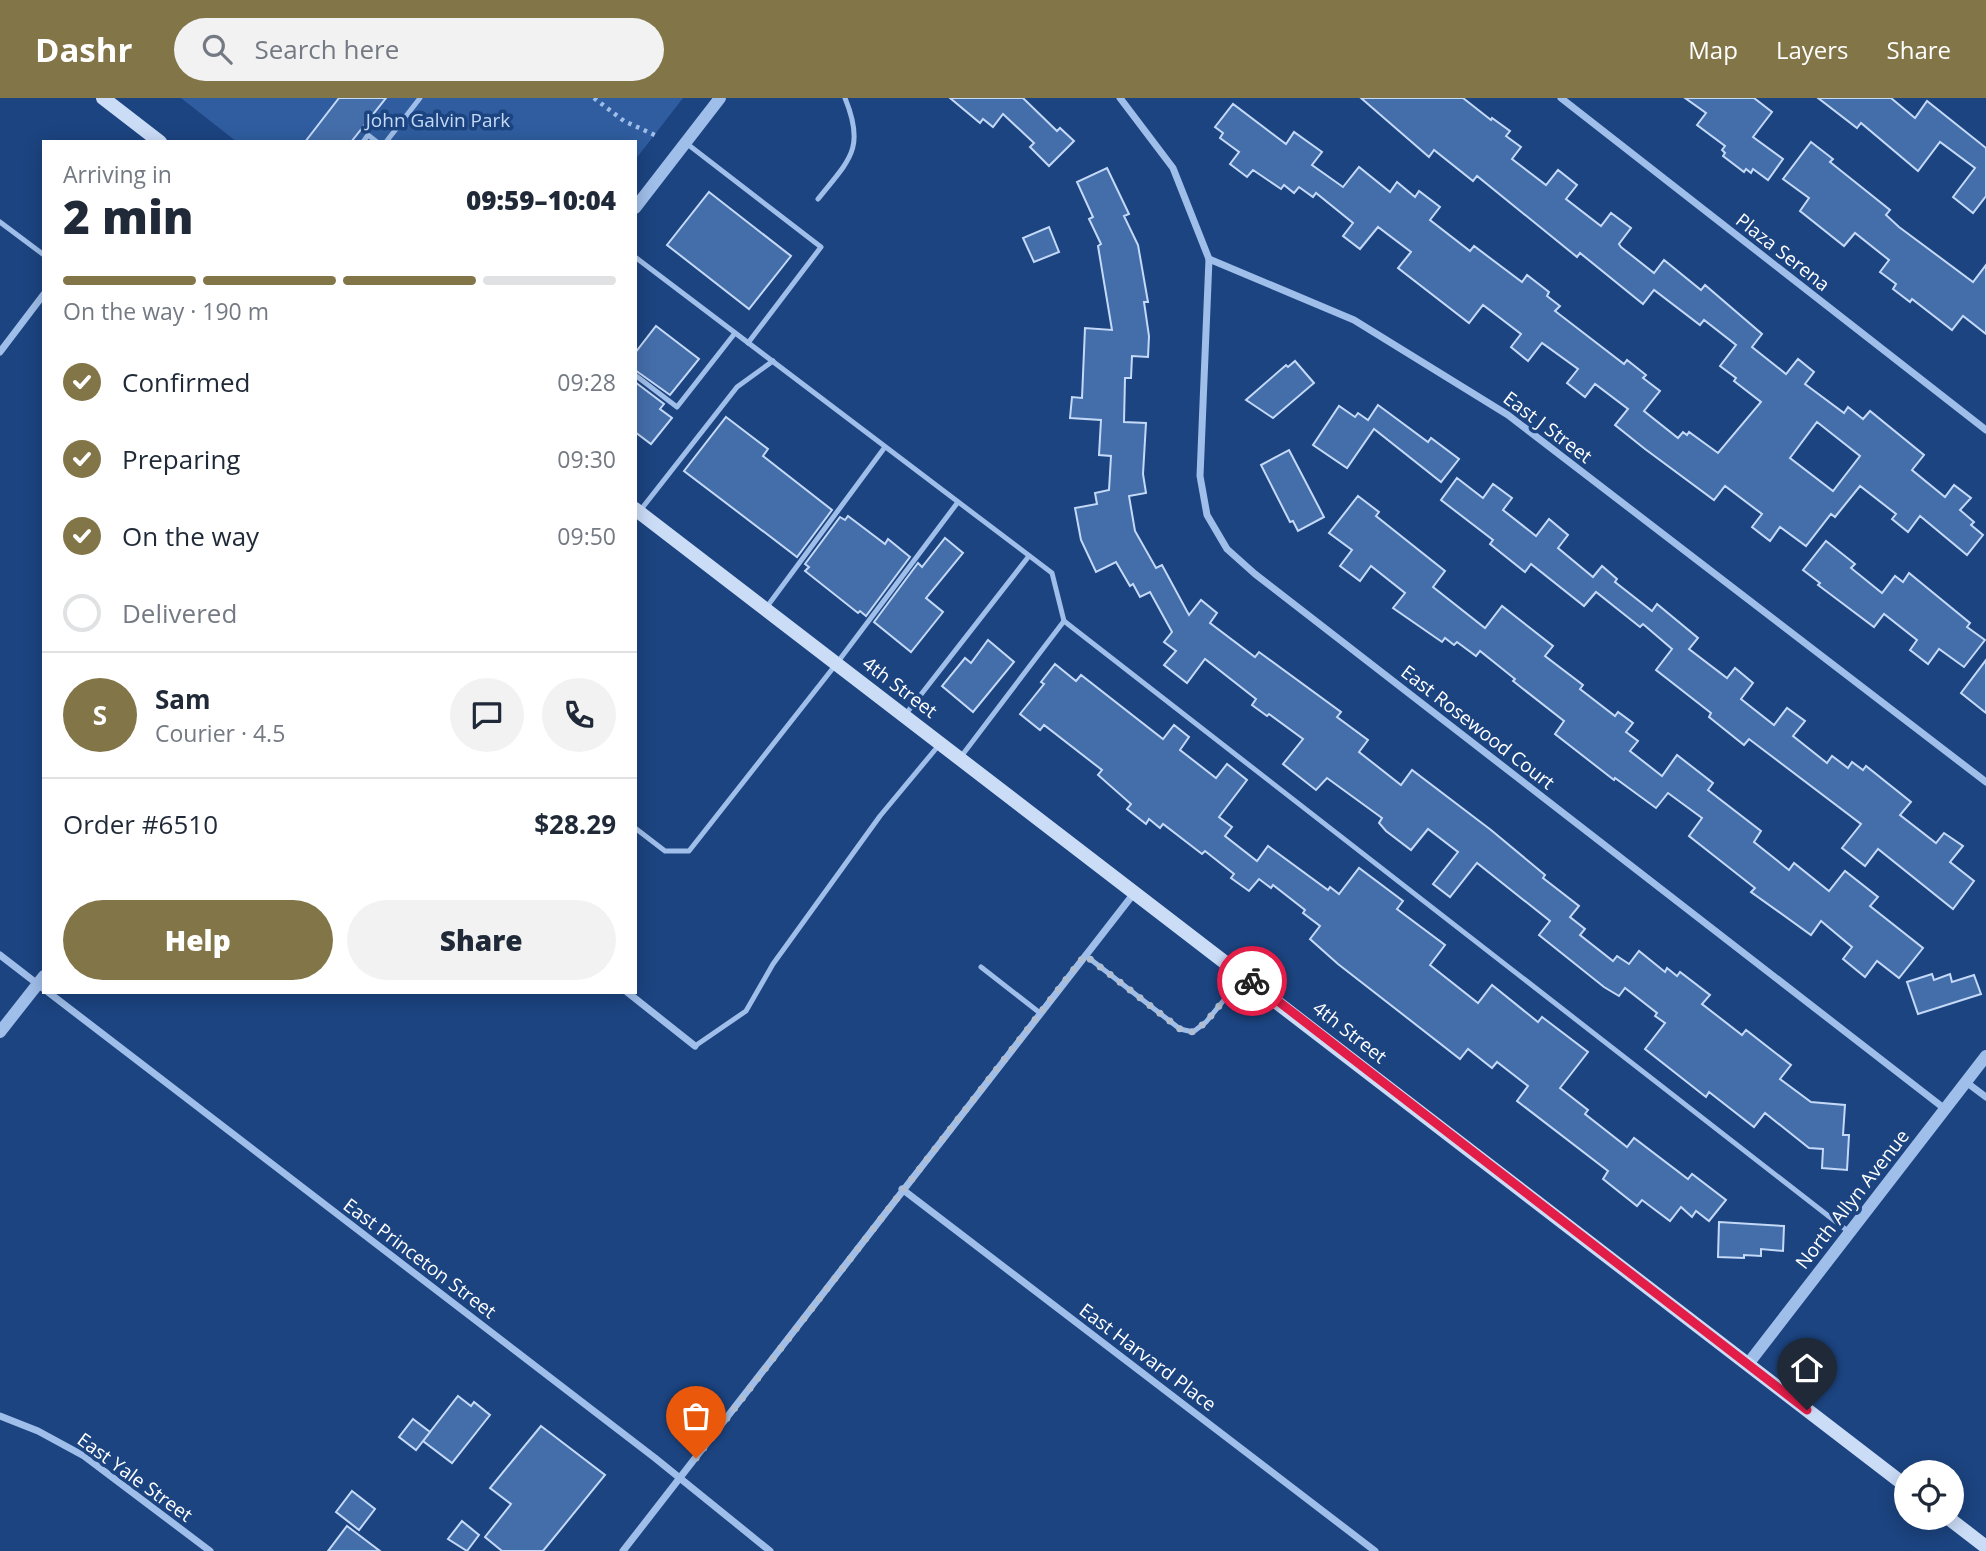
<!DOCTYPE html>
<meta charset="utf-8">
<style>
:root{--surface:#fff;--page:#f2f2f3;--text:#1f2937;--muted:#747a83;--line:#e0e1e3;--accent:#827548}
body{margin:0;font-family:"Open Sans",sans-serif;background:var(--page);color:var(--text);height:100vh;display:flex;flex-direction:column;font-size:26px;white-space:nowrap}
*{box-sizing:border-box;margin:0}
p{font-size:23px;color:var(--muted)}
.icon{flex:none;width:38px;height:38px;fill:none;stroke:currentColor;stroke-width:2;stroke-linecap:round;stroke-linejoin:round}
.map{position:relative;flex:1;overflow:hidden}
.drawer{position:absolute;left:42px;top:42px;width:595px;height:854px;display:flex;flex-direction:column;background:var(--surface);border-radius:0px;box-shadow:0 4px 18px #0003}
.drawer>*{flex:none}
.controls{position:absolute;left:1894px;top:1362px;display:grid;gap:14px}
.controls a{display:grid;place-items:center;width:70px;height:70px;border-radius:50%;background:var(--surface);box-shadow:0 4px 18px #0003;font-size:35px}
.pin{position:absolute;display:grid;place-items:center;width:60px;height:60px;color:#fff;margin:-72px -30px;border-radius:50% 50% 50% 0;rotate:-45deg;box-shadow:0 0 7px #0007}
.pin .icon{rotate:45deg}
.courier{position:absolute;display:grid;place-items:center;width:70px;height:70px;margin:-35px;border:5px solid #e11d48;border-radius:50%;background:#fff;color:#222;box-shadow:0 2px 9px #0007}
.summary em{font-style:normal;font-weight:800}
.summary div{display:flex;flex-direction:column-reverse}
.summary{display:flex;align-items:center;justify-content:space-between;height:119px;padding:0 21px}
h1{font-size:46px;font-weight:800;line-height:52px}
.bar{display:grid;grid-template-columns:repeat(4,1fr);gap:10px 7px;align-content:center;height:84px;padding:0 21px}
.bar i{height:9px;border-radius:5px;background:var(--line)}
.bar .selected{background:var(--accent)}
.bar p{grid-column:span 4}
.line{display:flex;align-items:center;gap:18px;padding:0 21px;border-top:2px solid var(--line)}
.line div{flex:1}
.round{display:grid;place-items:center;flex:none;width:74px;height:74px;border-radius:37px;background:var(--page)}
ol{padding:0 21px;list-style:none}
li{display:flex;align-items:center;gap:21px;height:77px}
li p{margin-inline-start:auto}
li .icon{padding:7px;border-radius:50%;background:var(--accent);color:#fff;stroke-width:4}
li:last-child{color:var(--muted)}
li i{width:38px;height:38px;border:4px solid var(--line);border-radius:50%}
.button{display:flex;gap:14px;margin-top:auto;padding:14px 21px}
.button a{flex:1;height:80px;border-radius:42px;background:var(--accent);color:#fff;font-size:28px;font-weight:800;line-height:80px;text-align:center}
.button a+a{background:var(--page);color:var(--text)}
header{display:flex;align-items:center;gap:42px;box-sizing:border-box;height:98px;padding:0 35px;background:var(--accent);color:#fff}
header strong{font-size:33px}
nav{display:flex;gap:38px;margin-inline-start:auto;font-size:24px}
.search{width:490px;height:63px;background:var(--page);display:flex;align-items:center;gap:18px;box-sizing:border-box;padding:0 24px;border-radius:38px;color:var(--muted);font-size:26px}
.map>svg:first-child{display:block}
.green{fill:#2f5d9f}
.building{fill:#446eaa;stroke:#c4d9f7;stroke-width:2;fill-rule:evenodd}
.lines{fill:none;stroke-linecap:round;stroke-linejoin:round}
.path{stroke:#9fbee9;stroke-width:4.5;stroke-dasharray:3.5 5;stroke-linecap:butt}
.service{stroke:#9fbee9;stroke-width:5}
.minor{stroke:#9fbee9;stroke-width:7}
.tertiary{stroke:#9fbee9;stroke-width:12}
.secondary{stroke:#cbdcf7;stroke-width:14}
.done{stroke:#b0bed3;stroke-width:7;stroke-dasharray:0 12.6}
.route{stroke:#e11d48;stroke-width:9}
.labels{text-anchor:middle;dominant-baseline:central;stroke-width:7;stroke-linejoin:round;paint-order:stroke}
.park-label{font-size:19px;fill:#c4d9f7;stroke:#1c4480}
.street-label{font-size:19px;fill:#fff;stroke:#1c4480}
</style>
<header>
<strong>Dashr</strong>
<div class="search"><svg class="icon" aria-label="search" viewBox="0 0 24 24"><circle cx="10" cy="10" r="6"/><path d="M15 15l6 6"/></svg>Search here</div>
<nav><a>Map</a><a>Layers</a><a>Share</a></nav>
</header>
<div class="map">
<svg width="1986" height="1453" viewBox="0 0 1986 1453">
<rect width="100%" height="100%" fill="#1c4480"/>
<path class="green" d="M181 0H683L635 62V44H237Z"/>
<g class="building">
<path d="M339 0H386L351 44H305Z"/>
<path d="M950 0H1023L1057 33 1060 30 1074 43 1049 68 1030 49 1034 45 1003 16 993 29 983 21 980 25Z"/>
<path d="M1361 0H1463L1491 22 1492 20 1510 33 1506 38 1521 49 1512 61 1546 87 1558 72 1577 87 1566 101 1601 128 1611 115 1631 130 1619 146 1621 149 1654 175 1664 162 1701 192 1705 187 1762 236 1752 249 1786 276 1798 261 1814 274 1805 286 1844 315 1848 309 1863 321 1870 313 1924 357 1912 372 1945 399 1954 387 1971 400 1960 412 1974 424 1971 427 1983 437 1967 457 1920 418 1908 434 1892 421 1896 416 1860 388 1835 419 1831 416 1806 448 1780 429 1770 443 1752 429 1762 416 1725 388 1714 402 1645 351 1615 327 1628 311 1595 286 1585 299 1567 285 1578 271 1542 245 1528 263 1511 249 1521 236 1483 207 1469 225 1398 170 1411 154 1378 129 1360 151 1343 138 1353 125 1316 95 1313 99 1299 89 1294 95 1284 87 1281 91 1253 72 1247 79 1230 66 1239 54 1220 40 1223 35 1215 29 1233 6 1286 46 1294 34 1322 54 1312 67 1343 89 1359 69 1390 94 1397 84 1415 99 1419 93 1440 109 1430 122 1470 153 1474 148 1522 184 1527 177 1549 194 1547 198 1560 208 1555 213 1624 266 1627 262 1646 277 1643 280 1660 293 1644 313 1678 340 1683 334 1687 337 1689 334 1718 355 1761 304 1734 283 1736 280 1720 268 1736 247 1704 222 1700 227 1654 192 1643 206 1580 155 1577 159 1477 78 1473 83 1434 52 1429 59ZM1817 324 1860 358 1833 393 1790 360Z"/>
<path d="M1685 0H1754L1772 14 1753 39 1783 61 1768 82 1753 71 1751 75 1746 71 1744 74 1723 58 1725 55 1722 52 1725 48 1697 27 1706 15Z"/>
<path d="M1818 0H1891L1915 20 1927 3 1986 50V98L1973 115 1953 99 1975 70 1940 44 1918 73 1861 25 1857 30Z"/>
<path d="M1811 44 1833 61 1830 64 1890 112 1886 117 1899 129 1973 184 1986 167V236L1963 218 1952 232 1912 201 1910 204 1893 191 1896 186 1880 174 1889 162 1855 135 1844 148 1800 113 1809 100 1783 81Z"/>
<path d="M1107 70 1129 116 1124 118 1138 147 1148 204H1144L1149 238 1148 259 1132 258 1131 280H1125L1124 324 1146 325 1143 376 1146 395 1129 398 1135 433 1156 470 1162 467 1189 517 1201 502 1217 515 1210 525 1255 559 1259 554 1341 614 1337 619 1368 642 1359 654 1401 687 1412 672 1491 732 1545 777 1543 780 1579 808 1570 819 1585 831 1580 837 1613 863 1617 858 1629 866 1639 853 1665 874 1667 870 1677 878 1680 874 1710 897 1702 906 1742 937 1746 932 1791 967 1780 981 1811 1004 1845 1007 1843 1037H1849L1847 1072 1822 1070 1823 1051 1809 1050 1765 1015 1754 1029 1709 994 1706 999 1645 951 1665 925 1655 918 1657 915 1625 890 1619 898 1604 889 1539 837 1550 823 1477 765 1450 799 1433 786 1458 754 1428 731 1411 752 1386 733 1379 725 1382 720 1327 680 1316 692 1283 666 1303 641 1269 616 1267 618 1252 607 1256 601 1205 561 1187 585 1164 567 1176 553 1164 544 1172 534 1150 494 1140 499 1133 486 1130 488 1116 464 1096 474 1081 442 1075 410 1097 406 1095 395 1109 392 1111 358 1099 357 1101 322 1070 320 1072 299 1082 300 1085 230 1112 232 1098 148 1101 146 1089 121 1093 119 1077 84Z"/>
<path d="M709 94 791 158 749 211 667 147Z"/>
<path d="M1049 129 1059 154 1034 164 1023 140Z"/>
<path d="M656 228 699 261 670 297 635 272V255Z"/>
<path d="M1295 263 1314 285 1273 320 1246 302 1286 267 1288 269Z"/>
<path d="M635 284 664 306 660 311 672 320 651 346 635 334Z"/>
<path d="M1378 307 1428 344 1431 340 1459 361 1441 384 1374 331 1347 370 1313 347 1339 308 1355 319 1358 315 1368 322Z"/>
<path d="M726 319 768 351 763 358 832 412 797 459 684 373Z"/>
<path d="M1289 352 1324 419 1298 433 1293 423 1290 424 1261 367Z"/>
<path d="M1457 380 1483 400 1493 386 1512 400 1503 412 1536 438 1549 421 1568 437 1558 450 1593 479 1602 468 1617 481 1615 484 1652 513 1657 506 1698 540 1689 551 1727 580 1735 570 1753 585 1741 601 1774 627 1787 610 1805 623 1793 638 1827 665 1832 658 1848 670 1852 664 1863 672 1866 668 1911 704 1900 717 1936 745 1944 735 1963 748 1950 764 1974 783 1953 811 1878 751 1865 768 1842 750 1861 726 1749 641 1744 647 1709 619 1711 615 1656 572 1672 551 1643 526 1640 529 1596 494 1584 508 1531 466 1525 474 1490 446 1493 442 1441 402Z"/>
<path d="M1358 398 1379 414 1376 418 1445 473 1433 489 1485 530 1502 508 1553 548 1545 558 1583 587 1580 591 1615 618 1618 614 1633 625 1626 634 1638 643 1630 653 1662 678 1677 657 1713 685 1708 692 1761 733 1754 744 1789 772 1794 765 1829 793 1845 773 1878 799 1870 808 1923 850 1899 880 1877 863 1865 879 1843 861 1852 849 1821 823 1811 837 1751 794 1755 790 1689 738 1702 720 1668 695 1656 710 1615 680 1614 682 1555 636 1564 623 1513 583 1515 581 1480 553 1476 558 1457 544 1454 547 1445 540 1442 544 1393 510 1405 495 1371 468 1360 483 1340 468 1352 452 1329 435Z"/>
<path d="M848 418 885 446 888 441 910 459 866 518 860 513 858 515 805 473 809 469 805 466 840 419 845 422Z"/>
<path d="M945 440 963 455 926 500 943 514 911 554 874 524 918 465 922 469Z"/>
<path d="M1826 443 1855 466 1851 470 1882 495 1895 478 1903 484 1909 475 1970 525 1967 529 1985 542 1964 569 1939 551 1928 566 1910 552 1917 542 1884 516 1874 529 1818 487 1820 485 1803 472Z"/>
<path d="M988 542 1014 564 973 614 942 588 965 560 971 565Z"/>
<path d="M1986 562V615L1961 595Z"/>
<path d="M1055 566 1076 583 1081 577 1163 641 1174 627 1189 639 1180 652 1216 680 1227 666 1247 682 1219 719 1232 729 1225 738 1257 763 1268 748 1328 792 1330 789 1339 796 1359 770 1403 803 1397 811 1445 847 1430 867 1478 905 1492 887 1538 924 1542 919 1588 954 1560 990 1588 1012 1585 1016 1627 1049 1634 1040 1688 1081 1692 1076 1726 1102 1709 1123 1696 1113 1692 1119 1681 1109 1670 1123 1642 1102 1637 1108 1603 1081 1608 1073 1517 1003 1528 988 1497 964 1492 970 1468 951 1460 961 1338 866 1310 841 1320 828 1303 815 1305 812 1273 787 1271 790 1259 781 1249 793 1231 780 1234 776 1205 753 1202 756 1163 726 1160 730 1149 721 1146 726 1127 711 1131 706 1098 677 1102 672 1044 627 1040 632 1020 616 1044 586 1041 584Z"/>
<path d="M1932 876 1934 882 1950 876 1952 884 1974 877 1981 896 1918 916 1907 884Z"/>
<path d="M1719 1124 1784 1128 1783 1153 1761 1151V1158L1744 1157V1160L1718 1159Z"/>
<path d="M458 1298 471 1308 474 1304 490 1317 452 1365 423 1343Z"/>
<path d="M413 1321 430 1334 416 1352 399 1339Z"/>
<path d="M541 1328 605 1377 543 1453H502L485 1439 511 1406 490 1390Z"/>
<path d="M352 1393 375 1411 359 1432 336 1414Z"/>
<path d="M462 1423 479 1437 467 1453 448 1441Z"/>
<path d="M347 1428 380 1453H328Z"/>
</g>
<g class="lines">
<path class="path" d="M594 0 624 23 657 38"/>
<g class="service">
<path d="M363 44 368 37 377 44"/>
<path d="M386 44 420 0"/>
<path d="M686 45 821 149 748 245"/>
<path d="M818 101C849 62 866 51 845 0"/>
<path d="M0 124 44 157"/>
<path d="M635 159 1052 475 1064 523 960 660"/>
<path d="M635 277 677 309 735 235"/>
<path d="M639 414 737 289 773 263"/>
<path d="M766 510 885 349"/>
<path d="M1064 523 1849 1134"/>
<path d="M905 617 1029 458"/>
<path d="M635 730 665 753H689L837 565 958 404"/>
<path d="M1085 857 1180 931 1193 934 1206 924 1242 880"/>
<path d="M981 869 1040 915"/>
<path d="M695 948 746 913 773 866 880 718 939 647"/>
</g>
<g class="minor">
<path d="M1120 0 1173 70 1209 161 1354 222 1508 317 1986 684"/>
<path d="M1561 0 1986 332"/>
<path d="M1209 161 1200 378 1207 417 1227 451 1255 476 1945 1011"/>
<path d="M0 254 44 196"/>
<path d="M0 857 44 891"/>
<path d="M48 894 655 1360 770 1453"/>
<path d="M627 894 695 948"/>
<path d="M1966 984 1986 999"/>
<path d="M902 1091 1375 1453"/>
<path d="M0 1318 38 1333 84 1358 210 1453"/>
<path d="M623 1453 1135 794"/>
</g>
<g class="tertiary">
<path d="M635 110 720 0"/>
<path d="M0 934 44 878"/>
<path d="M1748 1266 1986 958"/>
</g>
<g class="secondary">
<path d="M103 0 160 44"/>
<path d="M635 411 1906 1388"/>
<path d="M1947 1419 1986 1449"/>
</g>
</g>
<g class="lines">
<path class="done" d="M696 1360 1085 857 1180 931 1193 934 1206 924 1244 877 1252 883"/>
<path class="route" d="M1252 883 1807 1312"/>
</g>
<g class="labels">
<g class="park-label">
<text x="438" y="22">John Galvin Park</text>
</g>
<g class="street-label">
<text transform="translate(1783 154) rotate(38)">Plaza Serena</text>
<text transform="translate(1548 329) rotate(37)">East J Street</text>
<text transform="translate(900 589) rotate(37)">4th Street</text>
<text transform="translate(1478 629) rotate(38)">East Rosewood Court</text>
<text transform="translate(1350 934) rotate(38)">4th Street</text>
<text transform="translate(1852 1101) rotate(-52)">North Allyn Avenue</text>
<text transform="translate(420 1160) rotate(37)">East Princeton Street</text>
<text transform="translate(1148 1259) rotate(37)">East Harvard Place</text>
<text transform="translate(135 1379) rotate(36)">East Yale Street</text>
</g>
</g>
</svg>
<div class="controls">
<a><svg class="icon" aria-label="locate" viewBox="0 0 24 24"><circle cx="12" cy="12" r="6"/><path d="M12 2v4M12 18v4M2 12h4M18 12h4"/></svg></a>
</div>
<div class="pin" style="left:696px;top:1360px;background:#ea580c"><svg class="icon" aria-label="bag" viewBox="0 0 24 24"><path d="M5 8h14l-1 12H6zM9 8a3 3 0 0 1 6 0"/></svg></div>
<div class="pin" style="left:1807px;top:1312px;background:#1f2937"><svg class="icon" aria-label="home" viewBox="0 0 24 24"><path d="M3 11l9-7 9 7M6 9v11h12V9"/></svg></div>
<div class="courier" style="left:1252px;top:883px"><svg class="icon" aria-label="bike" viewBox="0 0 24 24"><circle cx="6" cy="16" r="4"/><circle cx="18" cy="16" r="4"/><path d="M6 16l4-8h5l3 8M10 8l3 8H6M13 5h3"/></svg></div>
<section class="drawer">
<div class="summary"><div><h1>2 min</h1><p>Arriving in</p></div><em>09:59–10:04</em></div>
<div class="bar"><i class="selected"></i><i class="selected"></i><i class="selected"></i><i></i><p>On the way · 190 m</p></div>
<ol>
<li><svg class="icon" aria-label="check" viewBox="0 0 24 24"><path d="M5 12l5 5 9-10"/></svg>Confirmed<p>09:28</p></li>
<li><svg class="icon" aria-label="check" viewBox="0 0 24 24"><path d="M5 12l5 5 9-10"/></svg>Preparing<p>09:30</p></li>
<li><svg class="icon" aria-label="check" viewBox="0 0 24 24"><path d="M5 12l5 5 9-10"/></svg>On the way<p>09:50</p></li>
<li><i></i>Delivered</li>
</ol>
<div class="line" style="height:126px"><b class="round" style="background:var(--accent);color:#fff">S</b><div><b>Sam</b><p>Courier · 4.5</p></div><a class="round"><svg class="icon" aria-label="chat" viewBox="0 0 24 24"><path d="M4 5h16v11H9l-5 4z"/></svg></a><a class="round"><svg class="icon" aria-label="phone" viewBox="0 0 24 24"><path d="M5 4h4l2 5-3 2q2 4 5 5l2-3 5 2v4C11 20 4 13 5 4z"/></svg></a></div>
<div class="line" style="height:91px"><div>Order #6510</div><b>$28.29</b></div>
<div class="button"><a>Help</a><a>Share</a></div>
</section>
</div>
